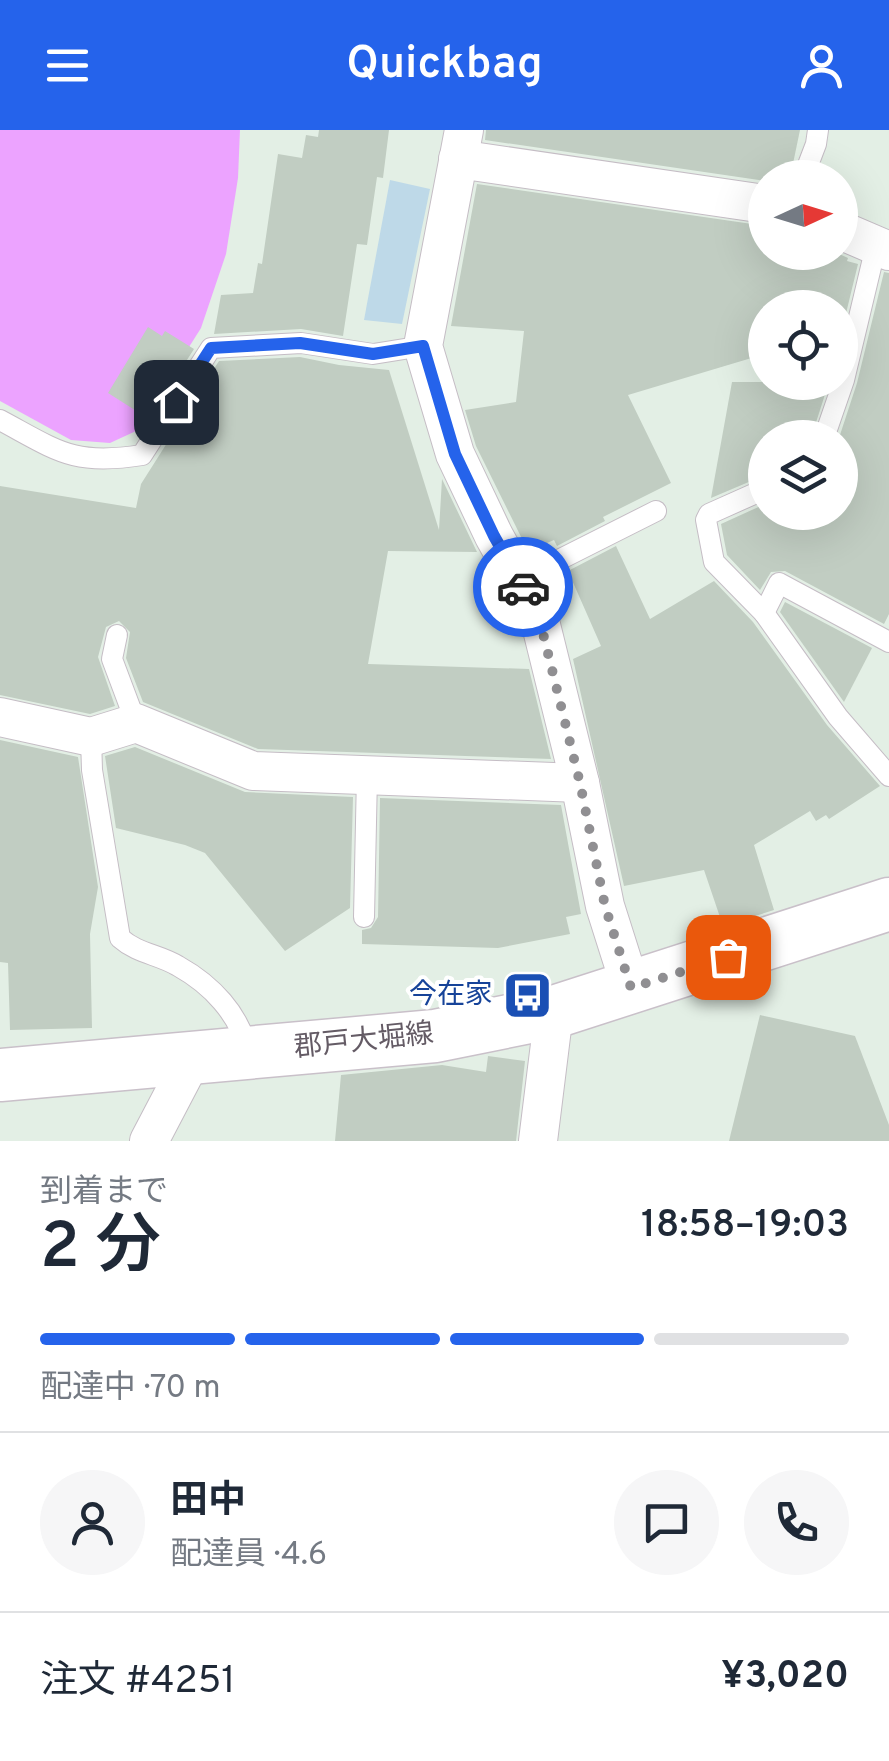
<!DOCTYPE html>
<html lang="ja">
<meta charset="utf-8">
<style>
:root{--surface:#fff;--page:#f6f6f7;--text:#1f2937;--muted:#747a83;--line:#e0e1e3;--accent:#2563eb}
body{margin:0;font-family:Overpass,"Noto Sans JP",sans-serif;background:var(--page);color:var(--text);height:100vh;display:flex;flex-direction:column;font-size:38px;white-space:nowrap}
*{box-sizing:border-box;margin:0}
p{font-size:32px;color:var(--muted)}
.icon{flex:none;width:55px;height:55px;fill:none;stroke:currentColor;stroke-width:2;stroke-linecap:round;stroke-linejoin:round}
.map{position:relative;height:1011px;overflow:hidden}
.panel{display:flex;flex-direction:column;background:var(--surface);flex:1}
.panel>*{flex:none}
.needle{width:65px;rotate:86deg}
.tools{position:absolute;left:748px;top:30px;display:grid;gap:20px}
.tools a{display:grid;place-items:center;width:110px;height:110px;border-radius:50%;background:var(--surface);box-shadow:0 10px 40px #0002;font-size:50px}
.pin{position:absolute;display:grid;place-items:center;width:85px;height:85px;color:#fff;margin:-42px;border-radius:20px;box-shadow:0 5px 15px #0006}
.courier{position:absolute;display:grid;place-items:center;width:100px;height:100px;margin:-50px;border:8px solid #2563eb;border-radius:50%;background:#fff;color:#222;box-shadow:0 2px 12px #0007}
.overview em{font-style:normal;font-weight:600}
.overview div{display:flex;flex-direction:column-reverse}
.overview{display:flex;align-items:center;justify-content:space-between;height:170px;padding:0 40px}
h1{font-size:65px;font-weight:600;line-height:75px}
.bar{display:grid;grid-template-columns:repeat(4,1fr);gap:15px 10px;align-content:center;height:120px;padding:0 40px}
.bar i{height:12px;border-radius:8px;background:var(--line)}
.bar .active{background:var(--accent)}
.bar p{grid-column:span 4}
.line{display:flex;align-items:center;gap:25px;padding:0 40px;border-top:2px solid var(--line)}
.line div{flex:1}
.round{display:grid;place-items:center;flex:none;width:105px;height:105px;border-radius:52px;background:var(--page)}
header{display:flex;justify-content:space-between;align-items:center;height:130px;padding:0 40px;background:var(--accent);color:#fff;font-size:45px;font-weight:600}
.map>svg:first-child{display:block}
.green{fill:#bed9e8}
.water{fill:#eca3ff}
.building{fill:#c1cdc2}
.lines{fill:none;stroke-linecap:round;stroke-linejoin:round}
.service-casing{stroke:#c5bdc5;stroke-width:22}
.minor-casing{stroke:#c5bdc5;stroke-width:40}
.secondary-casing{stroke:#c9c0c9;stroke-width:55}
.service{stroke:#fff;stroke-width:20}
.minor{stroke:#fff;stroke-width:38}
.secondary{stroke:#fff;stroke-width:52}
.done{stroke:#908f92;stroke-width:10;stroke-dasharray:0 18}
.route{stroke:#2563eb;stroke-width:12}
.labels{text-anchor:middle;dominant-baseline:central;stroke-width:8;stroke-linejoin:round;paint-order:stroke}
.transit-label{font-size:28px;fill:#164399;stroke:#fff;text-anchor:end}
.street-label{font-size:28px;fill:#645b65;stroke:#fff}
</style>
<header><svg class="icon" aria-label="menu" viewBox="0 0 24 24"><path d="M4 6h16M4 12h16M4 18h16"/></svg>Quickbag<svg class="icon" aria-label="person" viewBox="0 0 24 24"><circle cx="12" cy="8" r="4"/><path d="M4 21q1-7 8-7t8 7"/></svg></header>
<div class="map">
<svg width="889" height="1011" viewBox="0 0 889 1011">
<rect width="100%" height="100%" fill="#e3efe5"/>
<path class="green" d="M390 50 430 59 402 194 364 190Z"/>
<path class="water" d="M0 0H240L238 48 226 124 201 198 136 301 110 313 71 310 0 271Z"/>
<g class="building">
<path d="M319 0H389L383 48 377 47 367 115 357 114 343 206 301 199 214 204 221 165 253 163 258 133 262 134 278 24 302 28 306 5 318 7Z"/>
<path d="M486 0H800L790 48H765V51L485 10Z"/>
<path d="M477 54 765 96V122H835L848 128 847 131 858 134 840 208V178H765V224L628 265 671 353 603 387 605 391 557 416 554 410 528 421 476 316 465 280 516 272 524 201 451 196Z"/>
<path d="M884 142 889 143V484L884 494 785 441 771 442 760 460 727 425 721 394 765 374V382H840L839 308 857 253Z"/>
<path d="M148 197 162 206 165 201 194 219 149 289 108 263Z"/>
<path d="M300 227 339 235 389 240 439 400 442 349 477 422 388 421 368 534 529 539 551 629 258 619 143 572 126 528 130 502 119 491 106 497 98 527 115 576 90 584 0 565V356L136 378 141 354 219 231Z"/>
<path d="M732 252H829L811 308H765V345L711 368Z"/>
<path d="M616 416 650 489 714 451 753 492 827 595 880 656 829 689 826 685 816 691 810 681 754 715 774 780 723 796 704 740 624 756 573 529 601 516 568 441Z"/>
<path d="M785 472 872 518 844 572 780 482Z"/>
<path d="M0 610 78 627 98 757 90 804 92 898 10 900 8 833 0 832Z"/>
<path d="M135 617 245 662 353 667 350 778 285 821 205 723 185 715 116 698 105 626Z"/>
<path d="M380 668 561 675 581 784 566 787 570 804 498 818 362 814V800L371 798 378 787Z"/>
<path d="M760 885 855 906 889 995V1011H729Z"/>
<path d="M488 926 525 931 516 1011H335L341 945 442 935 486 942Z"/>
</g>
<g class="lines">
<defs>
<g id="service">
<path d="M803 48 816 14 818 0"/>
<path d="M0 290C58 321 73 336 142 325L211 218 301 213 373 224 423 216"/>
<path d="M824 308 844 250 876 116"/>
<path d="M765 359 709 384 706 390 714 432 764 483 838 587 889 646"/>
<path d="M519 450 656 381"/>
<path d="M764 483 779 453 889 512"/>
<path d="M117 505 112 529 136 593"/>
<path d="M91 607 92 640 120 808C138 824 158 824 178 836 212 855 239 884 248 921"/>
<path d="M364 787 367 645"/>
</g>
<g id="minor">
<path d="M464 0 423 216 455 324 494 406 539 487 580 653 605 776 631 858"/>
<path d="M458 29 765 74"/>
<path d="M840 100 889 121"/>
<path d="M0 587 91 607 136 593 253 641 580 653"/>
<path d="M149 1011 193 927"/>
<path d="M538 1011 554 882"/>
</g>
<path id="secondary" d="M0 945 435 906 554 882 889 774"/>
</defs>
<use href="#service" class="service-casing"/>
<use href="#minor" class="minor-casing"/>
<use href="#secondary" class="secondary-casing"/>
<use href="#service" class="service"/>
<use href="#minor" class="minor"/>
<use href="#secondary" class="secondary"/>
</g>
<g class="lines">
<path class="done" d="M523 457 539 487 580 653 605 776 631 858 728 827"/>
<path class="route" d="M176 272 211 218 300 213 373 224 423 216 455 324 494 406 523 457"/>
</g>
<defs>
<symbol id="bus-square" viewBox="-11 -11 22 22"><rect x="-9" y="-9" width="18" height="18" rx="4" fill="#1a4fb4" stroke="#fff"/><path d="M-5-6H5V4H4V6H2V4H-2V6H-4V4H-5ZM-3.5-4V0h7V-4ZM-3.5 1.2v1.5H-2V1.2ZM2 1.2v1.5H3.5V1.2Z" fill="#fff"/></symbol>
</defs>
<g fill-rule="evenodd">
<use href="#bus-square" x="500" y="838" width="55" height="55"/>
</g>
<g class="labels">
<g class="transit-label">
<text x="493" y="866">今在家</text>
</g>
<g class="street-label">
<text transform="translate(364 912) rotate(-6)">郡戸大堀線</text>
</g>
</g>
</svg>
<div class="tools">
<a><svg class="needle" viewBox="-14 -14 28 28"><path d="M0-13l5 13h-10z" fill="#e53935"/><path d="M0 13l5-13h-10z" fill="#747a83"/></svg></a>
<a><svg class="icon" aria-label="locate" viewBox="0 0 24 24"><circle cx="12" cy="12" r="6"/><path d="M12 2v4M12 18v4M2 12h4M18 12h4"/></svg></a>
<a><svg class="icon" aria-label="layers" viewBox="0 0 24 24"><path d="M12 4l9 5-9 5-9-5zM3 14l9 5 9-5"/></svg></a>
</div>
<div class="pin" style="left:728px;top:827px;background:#ea580c"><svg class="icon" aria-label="bag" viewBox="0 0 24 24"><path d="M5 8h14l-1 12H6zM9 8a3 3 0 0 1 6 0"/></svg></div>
<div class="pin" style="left:176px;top:272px;background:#1f2937"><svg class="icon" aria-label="home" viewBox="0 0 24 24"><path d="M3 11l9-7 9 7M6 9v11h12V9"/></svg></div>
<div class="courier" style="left:523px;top:457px"><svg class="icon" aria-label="car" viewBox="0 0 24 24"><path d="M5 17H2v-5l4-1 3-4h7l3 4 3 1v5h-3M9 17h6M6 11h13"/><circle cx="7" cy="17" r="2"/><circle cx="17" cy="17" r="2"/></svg></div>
</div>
<section class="panel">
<div class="overview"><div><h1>2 分</h1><p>到着まで</p></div><em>18:58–19:03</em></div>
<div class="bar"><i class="active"></i><i class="active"></i><i class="active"></i><i></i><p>配達中 · 70 m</p></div>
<div class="line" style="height:180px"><a class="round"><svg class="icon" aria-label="person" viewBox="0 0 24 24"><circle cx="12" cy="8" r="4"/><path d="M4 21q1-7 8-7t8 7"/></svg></a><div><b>田中</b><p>配達員 · 4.6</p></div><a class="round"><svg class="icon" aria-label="chat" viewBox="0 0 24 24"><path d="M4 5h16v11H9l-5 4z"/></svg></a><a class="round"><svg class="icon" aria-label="phone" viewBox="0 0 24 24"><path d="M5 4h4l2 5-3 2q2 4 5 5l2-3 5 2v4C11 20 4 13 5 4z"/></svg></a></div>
<div class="line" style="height:130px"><div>注文 #4251</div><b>¥3,020</b></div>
</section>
